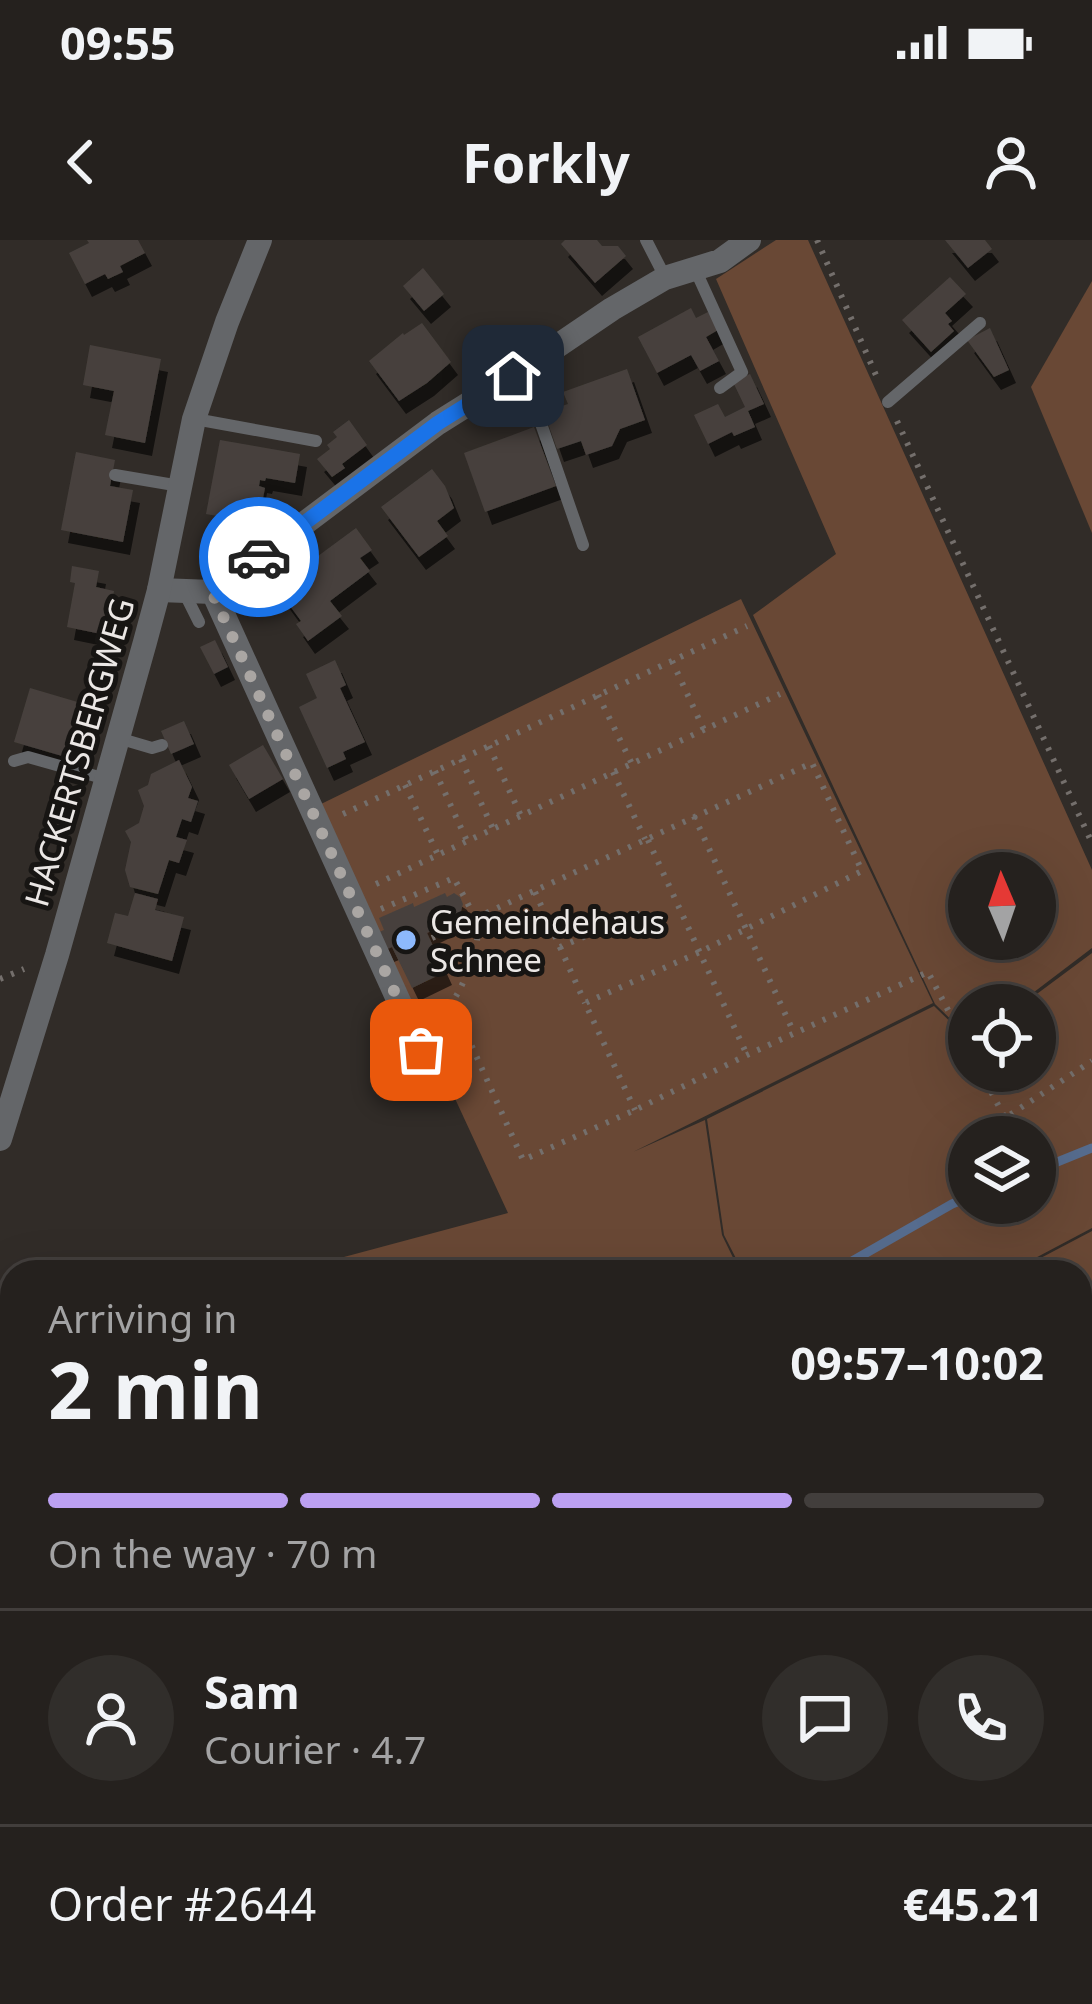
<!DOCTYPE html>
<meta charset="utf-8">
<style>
:root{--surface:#25211e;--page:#312e2b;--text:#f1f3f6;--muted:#a3a3a4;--line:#423e3c;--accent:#bca0f2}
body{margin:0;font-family:"Noto Sans",sans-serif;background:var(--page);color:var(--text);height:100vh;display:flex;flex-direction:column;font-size:45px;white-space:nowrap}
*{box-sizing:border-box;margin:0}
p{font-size:39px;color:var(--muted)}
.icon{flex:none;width:66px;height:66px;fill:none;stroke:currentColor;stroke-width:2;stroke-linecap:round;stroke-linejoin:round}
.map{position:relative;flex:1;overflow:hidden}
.sheet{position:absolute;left:0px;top:1020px;width:1092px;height:744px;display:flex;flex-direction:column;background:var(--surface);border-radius:36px 36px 0 0;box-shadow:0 12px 48px #0002,0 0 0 3px var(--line)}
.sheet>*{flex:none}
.needle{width:78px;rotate:358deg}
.buttons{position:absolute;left:948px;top:612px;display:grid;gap:24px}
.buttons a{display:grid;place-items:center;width:108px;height:108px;border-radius:50%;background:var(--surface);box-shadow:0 12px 48px #0002,0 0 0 3px var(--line);font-size:60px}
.pin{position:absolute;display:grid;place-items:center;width:102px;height:102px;color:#fff;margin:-51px;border-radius:24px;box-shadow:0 6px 18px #0006}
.courier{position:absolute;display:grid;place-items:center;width:120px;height:120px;margin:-60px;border:9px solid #1a73e8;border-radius:50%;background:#fff;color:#222;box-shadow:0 3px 15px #0007}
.headline em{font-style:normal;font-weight:700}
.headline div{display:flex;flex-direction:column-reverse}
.headline{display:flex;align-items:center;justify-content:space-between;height:204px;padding:0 48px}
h1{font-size:78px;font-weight:700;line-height:90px}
.bar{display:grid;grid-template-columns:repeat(4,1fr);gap:18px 12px;align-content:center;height:144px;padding:0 48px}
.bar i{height:15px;border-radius:9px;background:var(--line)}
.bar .current{background:var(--accent)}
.bar p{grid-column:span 4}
.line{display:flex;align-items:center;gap:30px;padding:0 48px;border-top:3px solid var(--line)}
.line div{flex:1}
.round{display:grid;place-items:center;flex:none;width:126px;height:126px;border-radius:63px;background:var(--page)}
.status{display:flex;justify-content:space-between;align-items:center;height:84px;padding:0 60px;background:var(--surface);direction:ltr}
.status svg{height:33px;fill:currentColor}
header{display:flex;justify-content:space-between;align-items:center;height:156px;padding:0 48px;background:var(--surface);font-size:54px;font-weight:700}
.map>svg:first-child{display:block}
.green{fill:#694835;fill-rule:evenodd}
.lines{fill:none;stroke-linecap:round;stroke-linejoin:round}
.stream{stroke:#566c8e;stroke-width:9}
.building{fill:#47413d;filter:url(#shadow)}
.path{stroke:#746f6c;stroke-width:6;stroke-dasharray:3 9;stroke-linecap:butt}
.lane{stroke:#646669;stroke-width:12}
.street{stroke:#646669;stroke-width:24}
.done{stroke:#aaa6a3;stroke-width:12;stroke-dasharray:0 21.6}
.route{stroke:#1a73e8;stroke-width:15}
.poi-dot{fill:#8db9fc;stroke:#171513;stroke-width:4.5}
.labels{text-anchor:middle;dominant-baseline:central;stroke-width:10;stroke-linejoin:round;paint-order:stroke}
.street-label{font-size:33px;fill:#ebe7e5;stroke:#171513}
.poi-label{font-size:33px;fill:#ebe7e5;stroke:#171513;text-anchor:start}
</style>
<div class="status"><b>09:55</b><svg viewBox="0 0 49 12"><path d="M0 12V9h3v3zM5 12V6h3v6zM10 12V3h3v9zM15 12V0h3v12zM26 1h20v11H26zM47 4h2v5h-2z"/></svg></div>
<header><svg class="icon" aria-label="back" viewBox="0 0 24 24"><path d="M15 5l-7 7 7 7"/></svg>Forkly<svg class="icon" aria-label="person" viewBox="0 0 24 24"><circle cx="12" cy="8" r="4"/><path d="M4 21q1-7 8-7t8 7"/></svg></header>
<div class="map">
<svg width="1092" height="1764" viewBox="0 0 1092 1764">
<defs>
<filter id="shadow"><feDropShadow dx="7" dy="13" stdDeviation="0" flood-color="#0009"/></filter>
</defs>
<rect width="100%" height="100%" fill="#312c28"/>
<g class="green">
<path d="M776 0H808L1092 630V708L1017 765H969V797L935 764 753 375 836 314 716 39ZM969 633H1035V699H969Z"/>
<path d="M1092 41V293L1031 147Z"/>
<path d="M741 359 933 763 633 912 705 880 722 995 740 1032H288L508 973 319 565Z"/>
<path d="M1092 713V988L1009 1032H743L724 995 707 879 934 766 969 800V831H1035V765H1022ZM969 897H1035V963H969Z"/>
<path d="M1092 991V1338L1080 1341V1032H1014Z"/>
<path d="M1092 1340V1594L1080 1566V1343Z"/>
<path d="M1080 1572 1092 1599V1764H979L982 1752H1080Z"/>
<path d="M15 1752H275L254 1764H18Z"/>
</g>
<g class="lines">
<g class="stream">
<path d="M1035 931 1092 908"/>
<path d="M833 1032 952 964 969 957"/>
</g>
</g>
<g class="building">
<path d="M87 0H138L145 13 120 26 123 32 108 39 105 34 85 44 69 13 89 3Z"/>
<path d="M565 0H597L602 6H618L626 16 595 43 561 4Z"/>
<path d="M945 0H985L992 9 968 28Z"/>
<path d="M423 28 444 54 424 71 403 46Z"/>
<path d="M950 37 966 54 945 73 952 81 948 84 954 91 931 112 902 80Z"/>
<path d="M691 68 696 78 708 72 718 90 706 97 719 121 700 131 691 115 657 133 638 97Z"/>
<path d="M422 83 451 122 427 143 399 161 369 121 403 93 404 95Z"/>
<path d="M990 88 1009 130 994 137 967 100Z"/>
<path d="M90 105 161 119 145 203 105 195 114 151 83 145Z"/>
<path d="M627 129 645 180 620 189 612 206 586 215 581 201 557 209 544 172 568 164 563 152Z"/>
<path d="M750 134 764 164 748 171 755 187 734 196 732 192 708 204 694 175 718 164 725 177 745 167 733 142Z"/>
<path d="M349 180 367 205 342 224 345 228 332 237 317 219 330 209 327 205 337 197 333 192Z"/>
<path d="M534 187 556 246 485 272 464 213Z"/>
<path d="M220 200 300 214 295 243 266 238 265 241 260 240 259 246 265 248 262 263 255 262 252 282 206 274Z"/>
<path d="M76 212 115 220 110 246 133 250 123 302 61 290Z"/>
<path d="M432 229 445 246 454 268 437 281 448 296 419 317 381 267Z"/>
<path d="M356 288 372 310 360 318 370 331 330 361 342 376 308 401 296 384 301 381 276 347Z"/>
<path d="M72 326 99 331 96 347 114 351 106 395 67 387 75 343 70 342Z"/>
<path d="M215 400 228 427 214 434 200 407Z"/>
<path d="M335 420 346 445 340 448 365 502 343 512 346 519 327 528 299 467 317 458 306 434Z"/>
<path d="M30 448 91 466 76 520 14 502Z"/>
<path d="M184 481 194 504 171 514 161 491Z"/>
<path d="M263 505 283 539 249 559 229 525Z"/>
<path d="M179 520 192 547 188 558 198 561 191 582 182 579 176 597 187 600 179 623 169 620 158 654 130 647 125 630 131 602 125 591 139 583 144 566 138 550 148 545 151 534Z"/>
<path d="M135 653 158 659 155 670 184 677 172 721 107 703 115 673 128 676Z"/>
<path d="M445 653 447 657 454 653 460 657 463 664 461 671 455 675 457 678 427 693 445 732 412 748 392 707 387 709 379 692 384 690 379 678 413 663 414 667Z"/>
<path d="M358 1752H405L413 1764H365Z"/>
</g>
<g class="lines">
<g class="path">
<path d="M817 0 879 142"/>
<path d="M897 181 1092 603"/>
<path d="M672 421 704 490"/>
<path d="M598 455 632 524"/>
<path d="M489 506 521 576"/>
<path d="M461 519 493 589"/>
<path d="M435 531 467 601"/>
<path d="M613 532 645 599"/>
<path d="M405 545 438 615"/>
<path d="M343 574 747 386"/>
<path d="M694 576 794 793"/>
<path d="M648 600 747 815"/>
<path d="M376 644 780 454"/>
<path d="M535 652 560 707 645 671"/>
<path d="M381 669 454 638C473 675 487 687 469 728 463 744 457 757 446 770"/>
<path d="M432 698 812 523 862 631 700 712 585 763 635 870"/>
<path d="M560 707 585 763"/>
<path d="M0 739 24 729"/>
<path d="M452 762 523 920 635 870 747 815 928 732 969 810"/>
<path d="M980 831 1005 878 1092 821"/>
</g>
<g class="lane">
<path d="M646 0 665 37"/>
<path d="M695 29 742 132 720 148"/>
<path d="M514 137 537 172 583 305"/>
<path d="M888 162 980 83"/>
<path d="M195 179 316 201"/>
<path d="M115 235 180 246"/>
<path d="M184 352 199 382"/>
<path d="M118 498 152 508 162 505"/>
<path d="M14 521 28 517 106 539"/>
<path d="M424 1752 431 1764"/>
<path d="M318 1764 325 1752"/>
</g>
<g class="street">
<path d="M159 350 213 352 438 183 513 136 612 69 665 38 720 21 749 0"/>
<path d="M213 352 421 810"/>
<path d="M0 899 57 715 145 402 159 350 194 179 227 82 260 0"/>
</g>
</g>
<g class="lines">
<path class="done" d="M259 317 212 352 421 810"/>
<path class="route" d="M259 317 438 183 513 136"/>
</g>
<circle class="poi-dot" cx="406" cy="700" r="12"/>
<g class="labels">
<g class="street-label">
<text transform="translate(79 512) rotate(-74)">HACKERTSBERGWEG</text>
</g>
<g class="poi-label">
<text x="430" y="681">Gemeindehaus<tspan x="430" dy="38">Schnee</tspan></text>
</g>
</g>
</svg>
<div class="buttons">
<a><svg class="needle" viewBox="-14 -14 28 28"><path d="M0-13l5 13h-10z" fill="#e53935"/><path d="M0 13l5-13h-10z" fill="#a3a3a4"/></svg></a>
<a><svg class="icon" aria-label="locate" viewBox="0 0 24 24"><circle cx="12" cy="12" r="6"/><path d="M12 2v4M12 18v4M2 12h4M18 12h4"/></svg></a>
<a><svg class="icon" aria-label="layers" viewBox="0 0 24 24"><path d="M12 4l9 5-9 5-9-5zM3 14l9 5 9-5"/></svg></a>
</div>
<div class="pin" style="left:421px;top:810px;background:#ea580c"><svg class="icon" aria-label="bag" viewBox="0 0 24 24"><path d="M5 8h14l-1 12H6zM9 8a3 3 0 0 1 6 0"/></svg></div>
<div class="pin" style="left:513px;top:136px;background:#1f2937"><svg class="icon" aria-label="home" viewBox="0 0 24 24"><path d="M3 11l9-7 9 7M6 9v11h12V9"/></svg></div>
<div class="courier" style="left:259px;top:317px"><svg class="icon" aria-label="car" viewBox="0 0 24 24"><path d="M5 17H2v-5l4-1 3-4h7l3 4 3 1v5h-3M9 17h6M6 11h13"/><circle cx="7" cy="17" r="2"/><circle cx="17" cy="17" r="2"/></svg></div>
<section class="sheet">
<div class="headline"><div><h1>2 min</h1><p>Arriving in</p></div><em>09:57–10:02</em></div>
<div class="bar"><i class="current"></i><i class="current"></i><i class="current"></i><i></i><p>On the way · 70 m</p></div>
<div class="line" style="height:216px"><a class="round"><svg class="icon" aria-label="person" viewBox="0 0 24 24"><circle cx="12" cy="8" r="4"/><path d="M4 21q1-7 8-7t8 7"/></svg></a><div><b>Sam</b><p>Courier · 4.7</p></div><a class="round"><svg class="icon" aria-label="chat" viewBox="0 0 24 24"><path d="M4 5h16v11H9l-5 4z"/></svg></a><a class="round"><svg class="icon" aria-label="phone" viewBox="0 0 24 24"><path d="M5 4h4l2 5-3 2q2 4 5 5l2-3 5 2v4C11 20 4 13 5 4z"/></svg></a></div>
<div class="line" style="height:156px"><div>Order #2644</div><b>€45.21</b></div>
</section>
</div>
